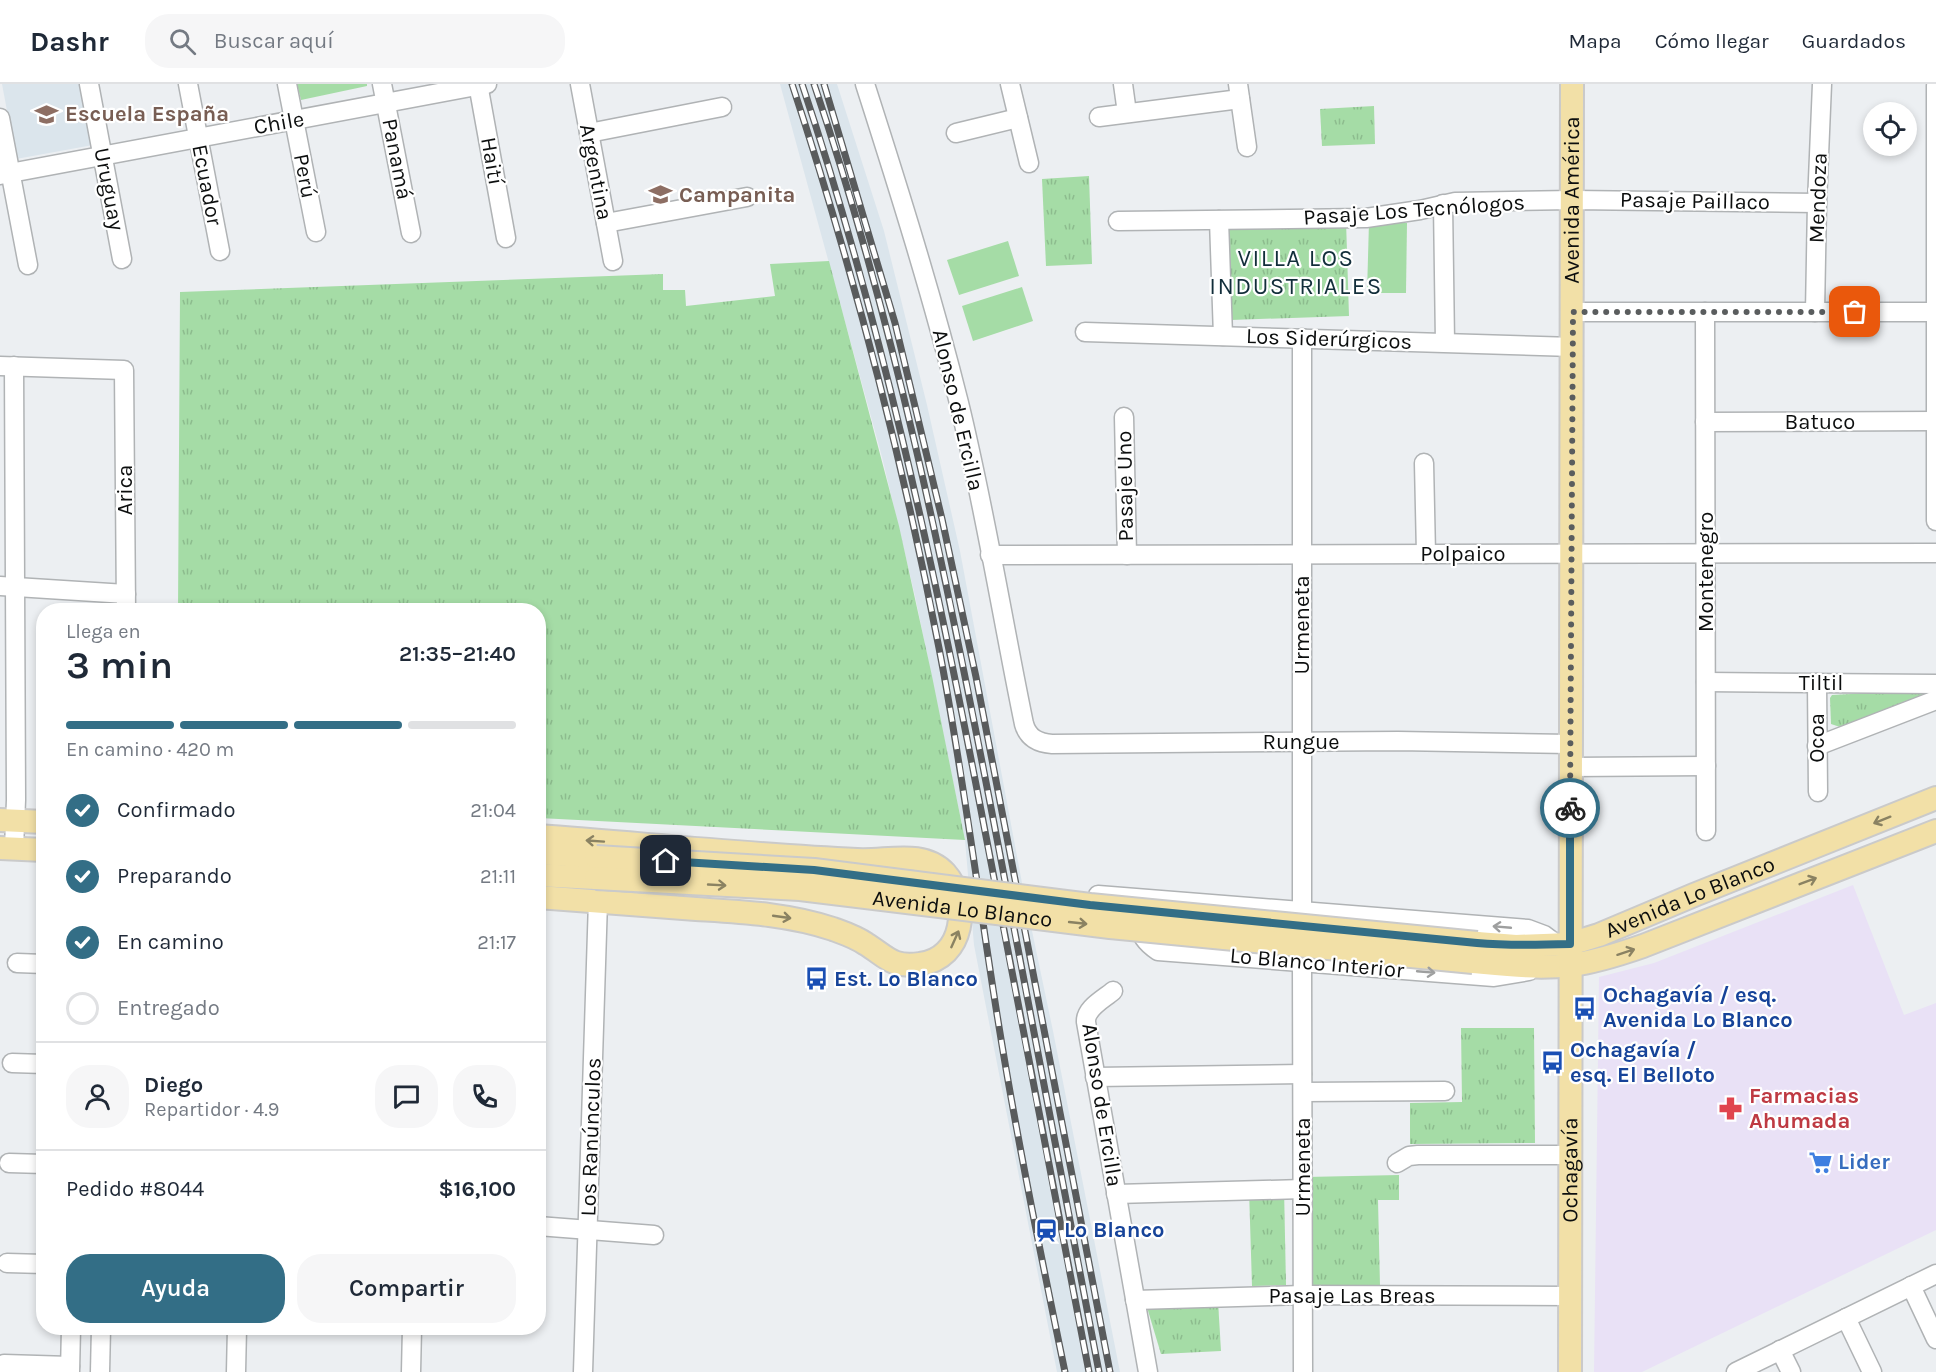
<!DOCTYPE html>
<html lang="es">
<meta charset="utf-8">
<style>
:root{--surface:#fff;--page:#f6f6f7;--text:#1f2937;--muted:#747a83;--line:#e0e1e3;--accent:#336e86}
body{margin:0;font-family:Karla,sans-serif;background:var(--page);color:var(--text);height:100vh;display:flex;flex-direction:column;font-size:22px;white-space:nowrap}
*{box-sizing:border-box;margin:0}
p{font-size:20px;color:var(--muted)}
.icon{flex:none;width:33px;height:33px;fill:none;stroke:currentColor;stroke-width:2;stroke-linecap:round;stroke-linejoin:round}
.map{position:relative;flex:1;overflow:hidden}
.side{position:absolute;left:36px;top:519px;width:510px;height:732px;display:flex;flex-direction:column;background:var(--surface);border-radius:24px;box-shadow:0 3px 9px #0003}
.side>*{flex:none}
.controls{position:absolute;left:1863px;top:18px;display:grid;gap:12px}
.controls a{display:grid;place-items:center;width:54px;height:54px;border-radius:50%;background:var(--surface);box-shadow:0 3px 9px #0003;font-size:30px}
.pin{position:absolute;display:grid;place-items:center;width:51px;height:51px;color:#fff;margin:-26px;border-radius:12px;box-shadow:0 3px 9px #0006}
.courier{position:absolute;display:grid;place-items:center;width:60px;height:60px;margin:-30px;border:4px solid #336e86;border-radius:50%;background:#fff;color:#222;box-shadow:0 2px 8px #0007}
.head em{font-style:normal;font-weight:600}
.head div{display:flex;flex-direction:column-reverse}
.head{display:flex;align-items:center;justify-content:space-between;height:102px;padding:0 30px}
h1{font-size:39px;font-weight:600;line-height:45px}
.bar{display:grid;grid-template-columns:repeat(4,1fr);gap:9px 6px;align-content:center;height:72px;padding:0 30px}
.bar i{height:8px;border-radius:4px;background:var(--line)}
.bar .on{background:var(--accent)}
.bar p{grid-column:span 4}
.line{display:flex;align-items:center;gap:15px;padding:0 30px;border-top:2px solid var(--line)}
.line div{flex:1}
.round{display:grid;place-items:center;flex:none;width:63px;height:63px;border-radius:24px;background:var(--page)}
ol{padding:0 30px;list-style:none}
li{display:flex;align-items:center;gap:18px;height:66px}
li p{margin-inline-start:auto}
li .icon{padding:6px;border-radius:50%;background:var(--accent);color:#fff;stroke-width:4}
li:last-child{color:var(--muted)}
li i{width:33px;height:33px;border:3px solid var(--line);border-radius:50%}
.primary-button{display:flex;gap:12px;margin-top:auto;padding:12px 30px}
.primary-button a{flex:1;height:69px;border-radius:24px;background:var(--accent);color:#fff;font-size:24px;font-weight:600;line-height:69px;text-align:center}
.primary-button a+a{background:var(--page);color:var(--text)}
header{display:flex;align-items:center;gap:36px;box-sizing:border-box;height:84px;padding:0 30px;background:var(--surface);border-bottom:2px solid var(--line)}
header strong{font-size:28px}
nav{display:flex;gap:33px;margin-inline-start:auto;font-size:21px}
.search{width:420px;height:54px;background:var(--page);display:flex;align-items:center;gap:15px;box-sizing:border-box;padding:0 21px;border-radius:24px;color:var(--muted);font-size:22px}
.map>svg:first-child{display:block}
.commercial{fill:#e9e1f6}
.built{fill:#dbe5ec}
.grass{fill:url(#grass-tufts)}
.garden{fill:#a5dca6}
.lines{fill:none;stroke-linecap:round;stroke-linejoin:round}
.minor-casing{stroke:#b0b3b5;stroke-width:21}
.major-casing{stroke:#cacaca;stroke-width:26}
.minor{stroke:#fff;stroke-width:18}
.major{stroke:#f2e0a7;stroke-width:22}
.rail-casing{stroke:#595b5c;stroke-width:7}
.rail{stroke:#fff;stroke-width:4.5;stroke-dasharray:14;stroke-linecap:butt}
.major-bridge-casing{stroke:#cacaca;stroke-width:26;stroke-linecap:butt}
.major-bridge{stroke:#f2e0a7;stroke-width:22}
.oneway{stroke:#8a8262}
.oneway2{stroke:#9e9f9f}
.done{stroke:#5a5d5e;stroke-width:6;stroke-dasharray:0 10.8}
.route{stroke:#336e86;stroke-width:8}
.labels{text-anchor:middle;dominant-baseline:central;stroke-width:4.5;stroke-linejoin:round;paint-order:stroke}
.education-label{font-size:22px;font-weight:bold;fill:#785e54;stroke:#fff;text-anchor:start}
.street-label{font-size:22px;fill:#0c0e0e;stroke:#fff}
.transit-label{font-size:22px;font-weight:bold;fill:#164399;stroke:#fff;text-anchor:start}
.health-label{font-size:22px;font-weight:bold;fill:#be3a42;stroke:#fff;text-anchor:start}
.shop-label{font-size:22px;font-weight:bold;fill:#366cbe;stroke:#fff;text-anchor:start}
.neighbourhood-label{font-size:24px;letter-spacing:1.5px;fill:#122e3a;stroke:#fff}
</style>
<header>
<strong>Dashr</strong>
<div class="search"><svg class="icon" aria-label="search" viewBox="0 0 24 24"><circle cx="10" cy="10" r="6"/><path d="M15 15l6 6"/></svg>Buscar aquí</div>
<nav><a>Mapa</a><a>Cómo llegar</a><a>Guardados</a></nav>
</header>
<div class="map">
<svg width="1936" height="1288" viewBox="0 0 1936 1288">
<defs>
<pattern id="grass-tufts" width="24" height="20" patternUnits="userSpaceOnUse" patternTransform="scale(1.5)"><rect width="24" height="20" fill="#a5dca6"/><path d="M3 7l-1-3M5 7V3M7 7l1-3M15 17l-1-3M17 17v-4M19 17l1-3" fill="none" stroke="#8dbc8e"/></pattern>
</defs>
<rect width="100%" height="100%" fill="#eceff2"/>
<path class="commercial" d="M1853 801 1904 931 1936 919V1146L1642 1288H1594L1599 893 1654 879Z"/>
<g class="built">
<path d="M2 0H82L93 61 16 75Z"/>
<path d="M780 0H837L884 147 927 321 960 467 1022 799 1053 947 1120 1288H1057L974 861 965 756 915 512 882 373Z"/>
</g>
<g class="grass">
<path d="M1374 22 1375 60 1322 62 1320 25Z"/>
<path d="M1089 92 1092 180 1046 182 1042 95Z"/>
<path d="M1346 137 1349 232 1231 236 1228 141Z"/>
<path d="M829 177 899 442 932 592 965 756 539 734 538 526H178L180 208 663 190V206H685L686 222 775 212 770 180Z"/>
<path d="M1926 606 1929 610 1840 643 1831 640 1830 614 1832 611Z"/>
<path d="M1461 944H1534L1535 1059 1410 1060V1019L1462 1018Z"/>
<path d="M1399 1091V1116H1378L1380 1202 1308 1204 1306 1093Z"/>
<path d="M1284 1104 1286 1201 1252 1202 1249 1105Z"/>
<path d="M1218 1217 1221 1267 1161 1270 1146 1220Z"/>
</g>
<g class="garden">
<path d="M297 0H367V2L301 16Z"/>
<path d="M1369 138 1407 139 1406 209H1367Z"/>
<path d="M1008 157 1019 192 959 211 947 176Z"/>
<path d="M1022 203 1033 237 973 257 962 222Z"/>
</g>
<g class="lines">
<defs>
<g id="minor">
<path d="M89 0 122 175"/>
<path d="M188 0 220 167"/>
<path d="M287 0 316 148"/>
<path d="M382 0 411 149"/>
<path d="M478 0 506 154"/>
<path d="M580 0 613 177"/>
<path d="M865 0C899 106 932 211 959 319 985 425 1002 533 1024 640 1028 654 1038 659 1052 660L1398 657 1570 660"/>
<path d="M1010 0 1029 79"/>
<path d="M1123 0 1127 29"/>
<path d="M1238 0 1247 63"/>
<path d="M1936 2V437"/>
<path d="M1099 33 1240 15"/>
<path d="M0 34 28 181"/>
<path d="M589 49 722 23"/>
<path d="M956 49 1018 34"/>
<path d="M0 91 487 0"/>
<path d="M1443 120 1445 258"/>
<path d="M1219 136 1223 252"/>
<path d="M1118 137 1366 134 1420 126 1455 118 1573 116 1817 119"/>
<path d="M606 139 747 113"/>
<path d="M1573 228H1936"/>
<path d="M1705 228 1706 747"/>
<path d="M1815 228 1817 119 1822 0"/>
<path d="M1085 248 1573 263"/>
<path d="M0 282 124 286 126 526"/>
<path d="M1124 333 1127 471"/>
<path d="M1705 338 1935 337"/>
<path d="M1424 379 1426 470"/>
<path d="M990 471 1936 469"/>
<path d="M0 502 126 510"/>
<path d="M1706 598 1936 600"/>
<path d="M1817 599 1818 708"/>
<path d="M1817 662 1936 616"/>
<path d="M1570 683 1706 682"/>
<path d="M14 764 16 716 14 282"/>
<path d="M1098 811 1528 845 1544 851 1556 860"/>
<path d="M1302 827V254"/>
<path d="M1138 837C1140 851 1146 859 1158 867L1494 893 1529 887"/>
<path d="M1302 878 1303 1288"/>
<path d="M17 879 44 880"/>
<path d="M1113 907C1104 915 1085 924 1086 938L1148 1288"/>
<path d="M12 979 44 980"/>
<path d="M1095 993 1302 990"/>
<path d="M1303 1008 1445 1007"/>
<path d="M9 1079 44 1080"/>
<path d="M1397 1079 1409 1072 1418 1071H1569"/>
<path d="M1116 1110 1303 1105"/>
<path d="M538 1142 654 1151"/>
<path d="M7 1179 44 1180"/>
<path d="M1911 1202 1936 1255"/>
<path d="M1135 1216 1303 1211 1570 1212"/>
<path d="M1846 1234 1872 1288"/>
<path d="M1780 1266 1791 1288"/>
<path d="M4 1280 70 1282"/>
<path d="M70 1288 71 1244"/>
<path d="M100 1288 101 1244"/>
<path d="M236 1288 237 1244"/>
<path d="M411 1288 412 1244"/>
<path d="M583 1288 598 817"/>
<path d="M1736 1288 1936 1190"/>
</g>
<g id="major">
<path d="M0 736 44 738"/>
<path d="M538 752C645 760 751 771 857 776 886 778 923 765 945 789 971 818 964 875 920 880 892 884 887 873 866 860 856 853 844 849 833 845 788 830 742 828 696 825 643 821 591 817 538 813"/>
<path d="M0 764 44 766"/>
<path d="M538 769 596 773"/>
<path d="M538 791 596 794"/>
<path id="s1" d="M1477 859 1516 862 1570 860 1599 851 1694 811 1936 714"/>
<path d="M1473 878C1505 881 1539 885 1571 881 1596 878 1620 870 1643 862L1936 747"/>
<path id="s2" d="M1570 1288 1572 0"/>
</g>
</defs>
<use href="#minor" class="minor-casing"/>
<use href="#major" class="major-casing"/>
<use href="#minor" class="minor"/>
<use href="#major" class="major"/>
<defs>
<g id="rail">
<path d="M792 0C853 185 902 373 939 564 962 683 977 804 996 924 1015 1045 1040 1167 1065 1288"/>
<path d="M802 0C881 236 933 478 980 721 1016 910 1052 1099 1089 1288"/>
<path d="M814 0C895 239 945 487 993 734 1028 919 1064 1103 1099 1288"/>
<path d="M824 0 895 239 942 435 976 593 1110 1288"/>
</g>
</defs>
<use href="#rail" class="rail-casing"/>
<use href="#rail" class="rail"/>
<defs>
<g id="major-bridge">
<path d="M596 773 814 786 1090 821 1477 859"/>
<path id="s3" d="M596 794 800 805 1110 843 1473 878"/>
</g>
</defs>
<use href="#major-bridge" class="major-bridge-casing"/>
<use href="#major-bridge" class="major-bridge"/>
</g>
<defs><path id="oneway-shaft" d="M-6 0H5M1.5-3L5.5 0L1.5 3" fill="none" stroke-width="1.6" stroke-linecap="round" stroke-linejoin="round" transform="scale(1.5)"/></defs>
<g class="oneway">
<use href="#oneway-shaft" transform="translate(1882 736) rotate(158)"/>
<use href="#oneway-shaft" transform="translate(595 757) rotate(-176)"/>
<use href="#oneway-shaft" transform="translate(1808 797) rotate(-21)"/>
<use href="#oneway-shaft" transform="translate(717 801) rotate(3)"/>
<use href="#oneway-shaft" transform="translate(782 833) rotate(8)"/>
<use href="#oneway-shaft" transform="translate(1078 839) rotate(6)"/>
<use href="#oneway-shaft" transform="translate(955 855) rotate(-66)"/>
<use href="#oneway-shaft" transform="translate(1626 868) rotate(-18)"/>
</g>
<g class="oneway2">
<use href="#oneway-shaft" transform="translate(1502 843) rotate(-175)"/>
<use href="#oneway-shaft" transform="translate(1426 888) rotate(5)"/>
</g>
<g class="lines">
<path class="done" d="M1570 724 1573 228H1855"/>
<path class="route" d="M666 777 814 786 1090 821 1477 859C1508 862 1539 861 1570 860V724"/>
</g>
<defs>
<symbol id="school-bare" viewBox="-9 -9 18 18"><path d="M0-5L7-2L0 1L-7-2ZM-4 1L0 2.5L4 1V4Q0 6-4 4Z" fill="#8d6e63" stroke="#fff" stroke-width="2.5" paint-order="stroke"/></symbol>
<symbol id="bus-bare" viewBox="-9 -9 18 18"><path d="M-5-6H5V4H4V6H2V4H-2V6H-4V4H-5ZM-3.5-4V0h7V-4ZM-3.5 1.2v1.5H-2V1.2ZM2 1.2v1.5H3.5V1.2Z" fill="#1a4fb4" stroke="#fff" stroke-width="2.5" paint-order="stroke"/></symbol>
<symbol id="pharmacy-bare" viewBox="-9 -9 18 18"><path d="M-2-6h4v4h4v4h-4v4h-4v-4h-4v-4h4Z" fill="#e0444e" stroke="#fff" stroke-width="2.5" paint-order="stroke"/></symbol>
<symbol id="supermarket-bare" viewBox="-9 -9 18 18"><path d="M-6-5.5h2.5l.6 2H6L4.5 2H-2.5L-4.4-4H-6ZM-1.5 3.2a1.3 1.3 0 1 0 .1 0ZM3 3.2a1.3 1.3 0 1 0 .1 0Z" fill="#3f7fe0" stroke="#fff" stroke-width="2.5" paint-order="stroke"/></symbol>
<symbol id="station-bare" viewBox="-9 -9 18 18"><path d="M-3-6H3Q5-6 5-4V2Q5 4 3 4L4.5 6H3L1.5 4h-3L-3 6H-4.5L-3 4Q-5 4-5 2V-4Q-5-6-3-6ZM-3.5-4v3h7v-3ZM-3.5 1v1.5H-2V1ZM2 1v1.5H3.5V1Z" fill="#1a4fb4" stroke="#fff" stroke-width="2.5" paint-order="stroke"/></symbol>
</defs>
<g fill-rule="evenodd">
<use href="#school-bare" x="30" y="14" width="33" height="33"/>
<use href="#school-bare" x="644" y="94" width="33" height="33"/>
<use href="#bus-bare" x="800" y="878" width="33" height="33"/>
<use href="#bus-bare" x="1568" y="908" width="33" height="33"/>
<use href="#bus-bare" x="1536" y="962" width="33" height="33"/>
<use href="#pharmacy-bare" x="1714" y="1008" width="33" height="33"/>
<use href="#supermarket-bare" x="1804" y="1062" width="33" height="33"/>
<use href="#station-bare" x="1030" y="1130" width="33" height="33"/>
</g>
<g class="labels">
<g class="education-label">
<text x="65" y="30">Escuela España</text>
<text x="679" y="111">Campanita</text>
</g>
<g class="street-label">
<text transform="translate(279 39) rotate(-10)">Chile</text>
<text transform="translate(397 75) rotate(79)">Panamá</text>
<text transform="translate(492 77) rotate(80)">Haití</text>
<text transform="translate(596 88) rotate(79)">Argentina</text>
<text transform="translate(305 92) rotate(79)">Perú</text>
<text transform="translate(207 101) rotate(79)">Ecuador</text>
<text transform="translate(109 105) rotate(79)">Uruguay</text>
<text transform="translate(1818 114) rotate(-88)">Mendoza</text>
<text stroke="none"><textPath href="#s2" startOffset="1172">Avenida América</textPath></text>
<text transform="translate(1695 117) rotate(1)">Pasaje Paillaco</text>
<text transform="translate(1414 126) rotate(-4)">Pasaje Los Tecnólogos</text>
<text transform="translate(1329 255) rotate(2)">Los Siderúrgicos</text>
<text transform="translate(958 326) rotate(77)">Alonso de Ercilla</text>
<text x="1820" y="338">Batuco</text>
<text transform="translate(1125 402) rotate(-91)">Pasaje Uno</text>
<text transform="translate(125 406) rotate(-90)">Arica</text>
<text x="1463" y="470">Polpaico</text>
<text transform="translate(1706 488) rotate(-90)">Montenegro</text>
<text transform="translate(1302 541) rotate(-90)">Urmeneta</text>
<text x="1821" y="599">Tiltil</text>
<text transform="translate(1817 654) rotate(-90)">Ocoa</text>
<text x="1301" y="658">Rungue</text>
<text stroke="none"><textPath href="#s1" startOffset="222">Avenida Lo Blanco</textPath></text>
<text stroke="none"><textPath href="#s3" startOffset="368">Avenida Lo Blanco</textPath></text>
<text transform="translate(1317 879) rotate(5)">Lo Blanco Interior</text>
<text transform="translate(1102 1021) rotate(81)">Alonso de Ercilla</text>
<text transform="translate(591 1053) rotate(-88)">Los Ranúnculos</text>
<text transform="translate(1303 1083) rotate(-90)">Urmeneta</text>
<text stroke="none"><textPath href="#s2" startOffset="202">Ochagavía</textPath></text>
<text x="1352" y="1212">Pasaje Las Breas</text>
</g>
<g class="transit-label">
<text x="834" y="895">Est. Lo Blanco</text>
<text x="1603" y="911">Ochagavía / esq.<tspan x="1603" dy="25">Avenida Lo Blanco</tspan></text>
<text x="1570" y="966">Ochagavía /<tspan x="1570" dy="25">esq. El Belloto</tspan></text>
<text x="1064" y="1146">Lo Blanco</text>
</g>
<g class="health-label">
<text x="1749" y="1012">Farmacias<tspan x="1749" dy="25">Ahumada</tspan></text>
</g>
<g class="shop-label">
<text x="1838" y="1078">Lider</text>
</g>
<g class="neighbourhood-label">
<text x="1296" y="174">VILLA LOS<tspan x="1296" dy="28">INDUSTRIALES</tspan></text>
</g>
</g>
</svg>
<div class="controls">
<a><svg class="icon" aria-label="locate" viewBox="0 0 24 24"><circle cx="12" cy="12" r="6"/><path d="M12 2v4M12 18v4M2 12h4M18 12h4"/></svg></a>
</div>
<div class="pin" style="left:1855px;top:228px;background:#ea580c"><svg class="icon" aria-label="bag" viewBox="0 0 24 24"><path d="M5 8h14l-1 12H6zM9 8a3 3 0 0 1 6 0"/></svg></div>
<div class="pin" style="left:666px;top:777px;background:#1f2937"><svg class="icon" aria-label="home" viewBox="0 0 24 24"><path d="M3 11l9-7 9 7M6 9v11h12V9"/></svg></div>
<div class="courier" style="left:1570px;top:724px"><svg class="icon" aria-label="bike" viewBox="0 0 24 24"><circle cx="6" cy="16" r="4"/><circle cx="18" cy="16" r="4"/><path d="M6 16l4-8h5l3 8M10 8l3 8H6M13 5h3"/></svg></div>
<section class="side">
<div class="head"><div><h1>3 min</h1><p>Llega en</p></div><em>21:35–21:40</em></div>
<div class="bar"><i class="on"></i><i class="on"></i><i class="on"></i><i></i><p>En camino · 420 m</p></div>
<ol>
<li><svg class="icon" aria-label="check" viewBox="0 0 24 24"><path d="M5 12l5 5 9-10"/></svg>Confirmado<p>21:04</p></li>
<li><svg class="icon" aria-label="check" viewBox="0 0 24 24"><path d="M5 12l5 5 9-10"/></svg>Preparando<p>21:11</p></li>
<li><svg class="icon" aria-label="check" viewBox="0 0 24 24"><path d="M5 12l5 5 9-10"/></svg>En camino<p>21:17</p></li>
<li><i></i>Entregado</li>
</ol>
<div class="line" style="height:108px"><a class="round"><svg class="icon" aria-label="person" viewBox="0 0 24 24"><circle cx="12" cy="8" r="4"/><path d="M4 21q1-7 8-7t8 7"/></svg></a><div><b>Diego</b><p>Repartidor · 4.9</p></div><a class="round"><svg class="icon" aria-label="chat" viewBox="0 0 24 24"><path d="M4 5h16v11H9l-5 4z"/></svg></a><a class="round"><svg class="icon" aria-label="phone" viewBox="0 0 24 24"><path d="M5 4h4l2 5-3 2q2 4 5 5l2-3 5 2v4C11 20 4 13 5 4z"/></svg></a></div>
<div class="line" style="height:78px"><div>Pedido #8044</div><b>$16,100</b></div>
<div class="primary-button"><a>Ayuda</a><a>Compartir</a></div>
</section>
</div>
